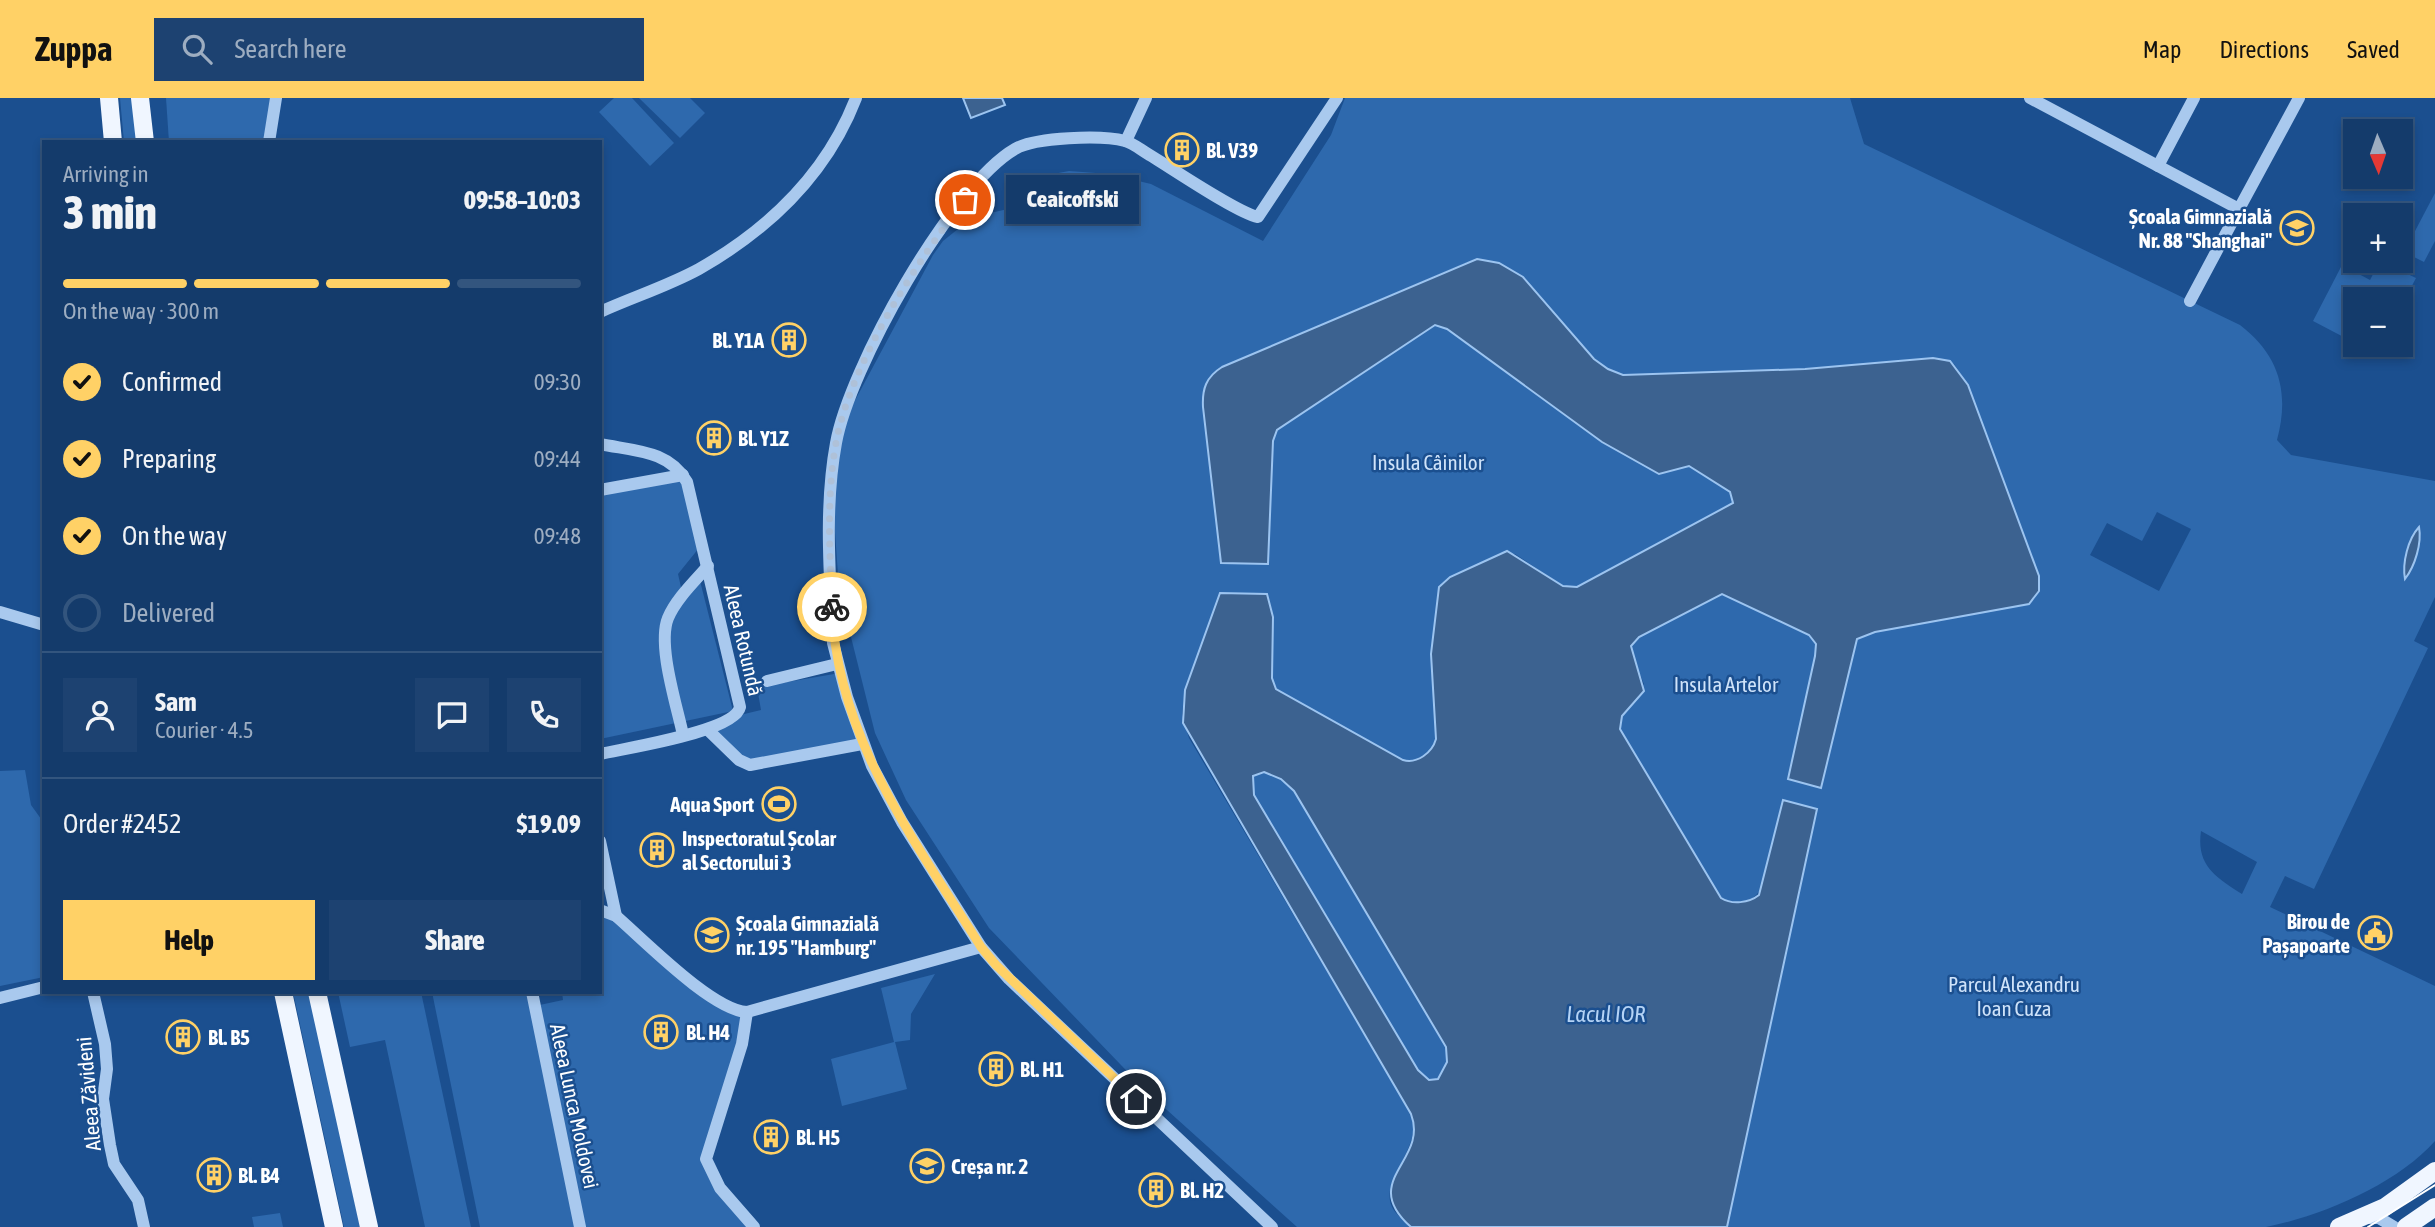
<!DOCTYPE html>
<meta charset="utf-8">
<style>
:root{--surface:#143b6b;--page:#1d4271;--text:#f1f3f6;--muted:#9dadc1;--line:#33557e;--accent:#ffd166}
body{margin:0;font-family:"Asap Condensed",sans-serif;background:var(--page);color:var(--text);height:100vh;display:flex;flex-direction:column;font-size:26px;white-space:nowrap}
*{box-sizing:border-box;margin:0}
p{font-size:23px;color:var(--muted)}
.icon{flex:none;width:38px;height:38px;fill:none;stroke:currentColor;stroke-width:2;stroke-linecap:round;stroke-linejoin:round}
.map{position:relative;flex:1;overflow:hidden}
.sheet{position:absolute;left:42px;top:42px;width:560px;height:854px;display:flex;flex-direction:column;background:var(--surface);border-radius:0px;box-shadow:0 4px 10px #0003,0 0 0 2px var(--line)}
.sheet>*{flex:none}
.needle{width:46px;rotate:178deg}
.controls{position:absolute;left:2343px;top:21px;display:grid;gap:14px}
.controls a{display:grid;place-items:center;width:70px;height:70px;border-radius:0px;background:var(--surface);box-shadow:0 4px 10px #0003,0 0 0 2px var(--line);font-size:35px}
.pin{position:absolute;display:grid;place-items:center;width:60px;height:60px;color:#fff;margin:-30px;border:4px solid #fff;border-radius:50%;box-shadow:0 2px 7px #0007}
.courier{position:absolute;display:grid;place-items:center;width:70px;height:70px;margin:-35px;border:5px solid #ffd166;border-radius:50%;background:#fff;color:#222;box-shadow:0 2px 9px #0007}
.bubble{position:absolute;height:49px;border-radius:0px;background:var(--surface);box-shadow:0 4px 10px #0003,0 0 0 2px var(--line);font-size:23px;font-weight:800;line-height:49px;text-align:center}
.summary em{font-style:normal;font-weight:800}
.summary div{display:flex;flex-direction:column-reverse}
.summary{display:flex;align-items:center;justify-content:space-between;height:119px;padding:0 21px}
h1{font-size:46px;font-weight:800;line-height:52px}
.bar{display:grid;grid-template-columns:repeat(4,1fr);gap:10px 7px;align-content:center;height:84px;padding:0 21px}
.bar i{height:9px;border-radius:5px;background:var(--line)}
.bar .active{background:var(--accent)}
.bar p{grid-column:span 4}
.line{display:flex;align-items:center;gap:18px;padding:0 21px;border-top:2px solid var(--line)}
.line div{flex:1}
.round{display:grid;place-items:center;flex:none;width:74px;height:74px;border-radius:0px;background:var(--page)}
ol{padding:0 21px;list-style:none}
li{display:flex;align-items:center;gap:21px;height:77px}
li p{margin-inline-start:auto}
li .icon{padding:7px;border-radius:50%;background:var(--accent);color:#111;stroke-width:4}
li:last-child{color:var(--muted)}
li i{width:38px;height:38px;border:4px solid var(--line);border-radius:50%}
.button{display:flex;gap:14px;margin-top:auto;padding:14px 21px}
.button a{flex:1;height:80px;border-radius:0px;background:var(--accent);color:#111;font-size:28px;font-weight:800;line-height:80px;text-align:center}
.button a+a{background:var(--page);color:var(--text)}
header{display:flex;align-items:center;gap:42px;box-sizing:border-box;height:98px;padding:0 35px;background:var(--accent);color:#111}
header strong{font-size:33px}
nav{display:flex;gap:38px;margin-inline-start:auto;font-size:24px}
.search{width:490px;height:63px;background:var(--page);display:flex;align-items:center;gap:18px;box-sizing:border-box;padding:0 24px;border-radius:0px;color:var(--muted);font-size:26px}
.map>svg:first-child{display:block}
.green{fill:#2e69ad;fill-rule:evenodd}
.water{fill:#3c6290;stroke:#9cc4f0;stroke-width:2;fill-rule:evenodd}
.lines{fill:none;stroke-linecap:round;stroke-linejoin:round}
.minor{stroke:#a9c9ee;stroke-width:12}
.major{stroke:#f0f6ff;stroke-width:18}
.tram{stroke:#fff;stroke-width:2}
.done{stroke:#afc1d8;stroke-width:7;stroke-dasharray:0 12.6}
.route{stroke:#ffd166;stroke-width:9}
.labels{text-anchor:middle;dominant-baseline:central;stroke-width:5;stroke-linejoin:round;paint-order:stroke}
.poi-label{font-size:21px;font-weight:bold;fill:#fff;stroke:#1b4f8f;text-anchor:start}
.park-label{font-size:21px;fill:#cfe3fa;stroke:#1b4f8f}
.street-label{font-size:21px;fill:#fff;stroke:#1b4f8f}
.water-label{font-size:23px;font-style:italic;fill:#b5d3f5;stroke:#1b4f8f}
</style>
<header>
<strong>Zuppa</strong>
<div class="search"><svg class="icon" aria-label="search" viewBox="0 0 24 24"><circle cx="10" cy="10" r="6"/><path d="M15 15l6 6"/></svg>Search here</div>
<nav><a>Map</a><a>Directions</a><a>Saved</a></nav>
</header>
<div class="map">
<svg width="2435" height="1129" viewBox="0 0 2435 1129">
<rect width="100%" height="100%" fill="#1b4f8f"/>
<g class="green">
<path d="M120 0H135L139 44H124Z"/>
<path d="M166 0H276L269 44H169Z"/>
<path d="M614 0H632L674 45 650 68 599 14Z"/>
<path d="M639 0H690L705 15 680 40Z"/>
<path d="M1345 0H1850L1864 46 2240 227C2279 257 2290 294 2277 342L2291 357 2435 383V499L2414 543 2428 550 2314 791 2285 778 2270 809 2435 888V1043C2397 1086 2322 1118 2266 1129H1727L1765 782C1759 801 1740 813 1721 800L1620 631V622L1644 586 1631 555V548L1639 539 1722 496 1809 537 1816 546 1815 558 1788 681 1857 541 1875 534 2029 506 2035 500 2039 478 1968 287 1954 266 1933 260 1805 271 1623 277 1608 271 1594 261 1523 179 1468 164 1222 269C1206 279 1202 291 1203 309L1221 465 1277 332 1435 227 1447 231 1655 374C1669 379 1676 366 1689 368L1730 394 1733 405 1577 489 1563 488 1515 456 1500 455 1442 485 1438 495 1431 556 1436 641C1432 655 1417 666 1403 662L1276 591 1272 580 1267 496 1185 592 1182 616 1189 640 1411 1016C1424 1049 1379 1082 1392 1109 1396 1117 1405 1123 1411 1129H1297L1147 994 989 830 906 702 875 635 839 491 832 391 840 343 852 308 933 157 943 143 973 119 1012 110 1048 77 1069 73 1109 76 1151 86 1263 143 1331 37ZM2157 414 2191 431 2159 493 2090 457 2107 425 2142 443ZM2201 733 2257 764 2242 796C2215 779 2196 767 2201 733Z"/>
<path d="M2435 95V143L2424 164 2404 154Z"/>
<path d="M2380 163 2416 180 2401 209V201H2356L2355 245 2313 223 2342 167 2370 182Z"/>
<path d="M683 377 703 445 678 476 683 498 699 479 733 613 600 641V392Z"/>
<path d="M840 575 862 646 756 668 708 632 736 618 761 612 757 589Z"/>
<path d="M25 672 31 707 44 725V879L0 888V673Z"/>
<path d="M1264 674 1281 681 1294 693 1446 949 1447 964 1438 981 1429 982 1418 972 1254 697 1253 678Z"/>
<path d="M600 812 715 903 747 914 706 1061 754 1129H480L432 894H532L535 908 563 902 562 894H600Z"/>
<path d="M935 876 911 916 910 942 895 944 907 991 842 1008 831 961 894 944 881 890Z"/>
<path d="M293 894H309L360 1129H344Z"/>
<path d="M338 894H421L471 1129H425L385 942 350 949Z"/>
<path d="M280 1115 283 1129H254L252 1119Z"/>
</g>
<g class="water">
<path d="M963 0H1002L1005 7 971 20Z"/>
<path d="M1477 161 1499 165 1523 179 1594 261 1608 271 1623 277 1805 271 1933 260 1950 263 1968 287 2039 478V493L2029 506 1875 534 1857 541 1821 690 1788 681 1815 558 1816 546 1809 537 1722 496 1639 539 1631 548 1644 593 1622 618 1620 631 1721 800C1732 807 1749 805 1759 797L1783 702 1817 711 1727 1129H1411C1358 1082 1429 1063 1411 1016L1183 625 1185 592 1220 495 1267 496 1273 519 1272 580 1276 591 1403 662C1417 666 1432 655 1436 641L1431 556 1439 489 1450 479 1507 453 1563 488 1577 489 1733 405 1730 394 1689 368 1659 376 1602 344 1447 231 1435 227 1277 332 1273 343 1268 466 1221 465 1203 309C1202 291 1206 279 1222 269ZM1264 674 1281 681 1294 693 1446 949 1447 964 1438 981 1429 982 1418 972 1254 697 1253 678Z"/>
<path d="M2419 429C2422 445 2415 468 2405 481 2402 465 2408 441 2419 429Z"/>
</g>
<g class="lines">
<g class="minor">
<path d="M2030 0 2239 111 2299 0"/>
<path d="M1126 43 1146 0"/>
<path d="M269 44 276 0"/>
<path d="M2158 68 2194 0"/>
<path d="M2190 203 2239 111"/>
<path d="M600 214C633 199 668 188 699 171 769 131 827 75 856 0"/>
<path d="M600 346C634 353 669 352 687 384L740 609C735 634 625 650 600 656"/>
<path d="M600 392 683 377"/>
<path d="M0 514 44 527"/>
<path d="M767 583 837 566"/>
<path d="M708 632 739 662 750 667 862 646"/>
<path d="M683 637C677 608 657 547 668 520 676 501 694 484 708 468"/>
<path d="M600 743 616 818"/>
<path d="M600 812 616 818C645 843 712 912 747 914L981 849"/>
<path d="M93 894 105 946 107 971 103 1001 110 1047 114 1066 138 1102 144 1129"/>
<path d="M532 894 580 1129"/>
<path d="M0 900 44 889"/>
<path d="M747 914 742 946 706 1061 720 1090 754 1129"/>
<path d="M2366 1120H2379L2394 1129"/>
<path d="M1272 1129 1009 881 981 849 902 724 872 668 847 599 833 545C830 478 824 410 836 345 849 271 951 88 1015 51 1035 39 1102 37 1125 43 1133 45 1141 52 1148 56 1170 69 1237 115 1258 119L1337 0"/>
</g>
<g class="major">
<path d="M109 0 113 44"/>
<path d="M140 0 145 44"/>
<path d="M283 894 334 1129"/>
<path d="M317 894 369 1129"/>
<path d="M2339 1129 2385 1109 2435 1073"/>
<path d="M2406 1129 2435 1109"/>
</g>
<path class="tram" d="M2368 1129 2435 1087"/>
</g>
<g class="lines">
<path class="done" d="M832 509C830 454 826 400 836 345 850 267 916 164 965 102"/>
<path class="route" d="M832 509C836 639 915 743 981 849L996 867 1136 1001"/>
</g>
<defs>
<symbol id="building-ring" viewBox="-11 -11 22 22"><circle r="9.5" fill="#1b4f8f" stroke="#ffd166" stroke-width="1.5"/><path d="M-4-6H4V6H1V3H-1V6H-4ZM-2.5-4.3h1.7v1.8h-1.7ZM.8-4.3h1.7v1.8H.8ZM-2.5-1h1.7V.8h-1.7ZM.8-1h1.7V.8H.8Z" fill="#ffd166"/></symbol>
<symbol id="school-ring" viewBox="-11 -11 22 22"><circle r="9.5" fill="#1b4f8f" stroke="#ffd166" stroke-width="1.5"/><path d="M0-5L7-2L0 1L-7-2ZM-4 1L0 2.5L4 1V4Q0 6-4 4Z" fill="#ffd166"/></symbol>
<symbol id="stadium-ring" viewBox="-11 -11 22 22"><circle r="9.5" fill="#1b4f8f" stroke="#ffd166" stroke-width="1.5"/><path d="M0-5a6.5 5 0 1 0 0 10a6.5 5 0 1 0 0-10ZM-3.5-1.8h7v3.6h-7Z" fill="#ffd166"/></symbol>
<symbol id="civic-ring" viewBox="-11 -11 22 22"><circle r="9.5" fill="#1b4f8f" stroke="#ffd166" stroke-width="1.5"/><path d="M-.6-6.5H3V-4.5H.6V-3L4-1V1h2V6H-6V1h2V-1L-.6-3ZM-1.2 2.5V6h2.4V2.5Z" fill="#ffd166"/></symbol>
</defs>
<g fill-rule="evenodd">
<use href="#building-ring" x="1163" y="33" width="38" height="38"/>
<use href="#school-ring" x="2278" y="111" width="38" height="38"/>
<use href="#building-ring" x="770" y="223" width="38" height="38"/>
<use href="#building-ring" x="695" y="321" width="38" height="38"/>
<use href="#stadium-ring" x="760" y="687" width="38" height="38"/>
<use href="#building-ring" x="638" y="733" width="38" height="38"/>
<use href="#civic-ring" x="2356" y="816" width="38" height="38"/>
<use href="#school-ring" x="693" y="818" width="38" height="38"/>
<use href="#building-ring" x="642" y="915" width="38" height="38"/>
<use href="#building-ring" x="164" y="920" width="38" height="38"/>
<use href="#building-ring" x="977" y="952" width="38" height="38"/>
<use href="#building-ring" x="752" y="1020" width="38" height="38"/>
<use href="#school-ring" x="908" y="1049" width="38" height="38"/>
<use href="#building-ring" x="195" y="1058" width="38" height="38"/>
<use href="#building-ring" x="1137" y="1073" width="38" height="38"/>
</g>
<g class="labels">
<g class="poi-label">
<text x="1206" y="52">Bl. V39</text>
<text x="2272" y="118" text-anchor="end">Școala Gimnazială<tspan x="2272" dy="24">Nr. 88 "Shanghai"</tspan></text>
<text x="764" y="242" text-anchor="end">Bl. Y1A</text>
<text x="738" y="340">Bl. Y1Z</text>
<text x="754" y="706" text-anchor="end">Aqua Sport</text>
<text x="682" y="740">Inspectoratul Școlar<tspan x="682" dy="24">al Sectorului 3</tspan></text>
<text x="2350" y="823" text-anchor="end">Birou de<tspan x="2350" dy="24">Pașapoarte</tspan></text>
<text x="736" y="825">Școala Gimnazială<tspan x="736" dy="24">nr. 195 "Hamburg"</tspan></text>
<text x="686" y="934">Bl. H4</text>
<text x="208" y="939">Bl. B5</text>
<text x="1020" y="971">Bl. H1</text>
<text x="796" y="1039">Bl. H5</text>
<text x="951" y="1068">Creșa nr. 2</text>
<text x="238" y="1077">Bl. B4</text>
<text x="1180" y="1092">Bl. H2</text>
</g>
<g class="park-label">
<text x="1428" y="364">Insula Câinilor</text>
<text x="1726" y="586">Insula Artelor</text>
<text x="2014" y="886">Parcul Alexandru<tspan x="2014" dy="24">Ioan Cuza</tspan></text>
</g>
<g class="street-label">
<text transform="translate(744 542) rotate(77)">Aleea Rotundă</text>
<text transform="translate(88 996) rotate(-95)">Aleea Zăvideni</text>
<text transform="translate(575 1008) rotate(78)">Aleea Lunca Moldovei</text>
</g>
<g class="water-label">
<text x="1606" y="916">Lacul IOR</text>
</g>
</g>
</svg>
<div class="controls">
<a><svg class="needle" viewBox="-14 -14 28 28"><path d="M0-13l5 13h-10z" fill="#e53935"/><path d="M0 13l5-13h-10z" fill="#9dadc1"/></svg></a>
<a>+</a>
<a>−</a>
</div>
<div class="pin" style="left:965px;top:102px;background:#ea580c"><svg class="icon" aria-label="bag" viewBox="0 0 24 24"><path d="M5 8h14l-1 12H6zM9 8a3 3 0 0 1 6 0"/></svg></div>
<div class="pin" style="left:1136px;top:1001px;background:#1f2937"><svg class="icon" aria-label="home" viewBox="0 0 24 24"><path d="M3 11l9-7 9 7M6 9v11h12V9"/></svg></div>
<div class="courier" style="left:832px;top:509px"><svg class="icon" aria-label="bike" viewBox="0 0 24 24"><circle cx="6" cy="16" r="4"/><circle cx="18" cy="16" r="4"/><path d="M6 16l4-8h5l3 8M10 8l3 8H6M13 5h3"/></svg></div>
<div class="bubble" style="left:1006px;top:77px;width:133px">Ceaicoffski</div>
<section class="sheet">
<div class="summary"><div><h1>3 min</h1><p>Arriving in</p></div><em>09:58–10:03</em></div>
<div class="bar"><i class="active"></i><i class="active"></i><i class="active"></i><i></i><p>On the way · 300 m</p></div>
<ol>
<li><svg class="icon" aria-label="check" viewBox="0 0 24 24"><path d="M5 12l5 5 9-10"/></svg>Confirmed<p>09:30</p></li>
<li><svg class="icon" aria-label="check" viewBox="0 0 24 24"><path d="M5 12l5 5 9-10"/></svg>Preparing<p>09:44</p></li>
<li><svg class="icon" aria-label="check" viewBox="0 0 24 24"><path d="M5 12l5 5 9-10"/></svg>On the way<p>09:48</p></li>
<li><i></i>Delivered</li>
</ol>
<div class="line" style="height:126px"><a class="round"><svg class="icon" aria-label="person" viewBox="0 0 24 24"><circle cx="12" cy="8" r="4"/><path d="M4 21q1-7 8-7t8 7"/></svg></a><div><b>Sam</b><p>Courier · 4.5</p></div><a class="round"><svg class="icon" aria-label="chat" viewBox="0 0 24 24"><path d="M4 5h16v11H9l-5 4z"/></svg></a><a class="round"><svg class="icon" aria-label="phone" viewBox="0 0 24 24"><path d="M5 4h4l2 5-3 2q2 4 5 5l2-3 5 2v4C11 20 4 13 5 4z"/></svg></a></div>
<div class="line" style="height:91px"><div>Order #2452</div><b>$19.09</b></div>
<div class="button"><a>Help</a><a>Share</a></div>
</section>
</div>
